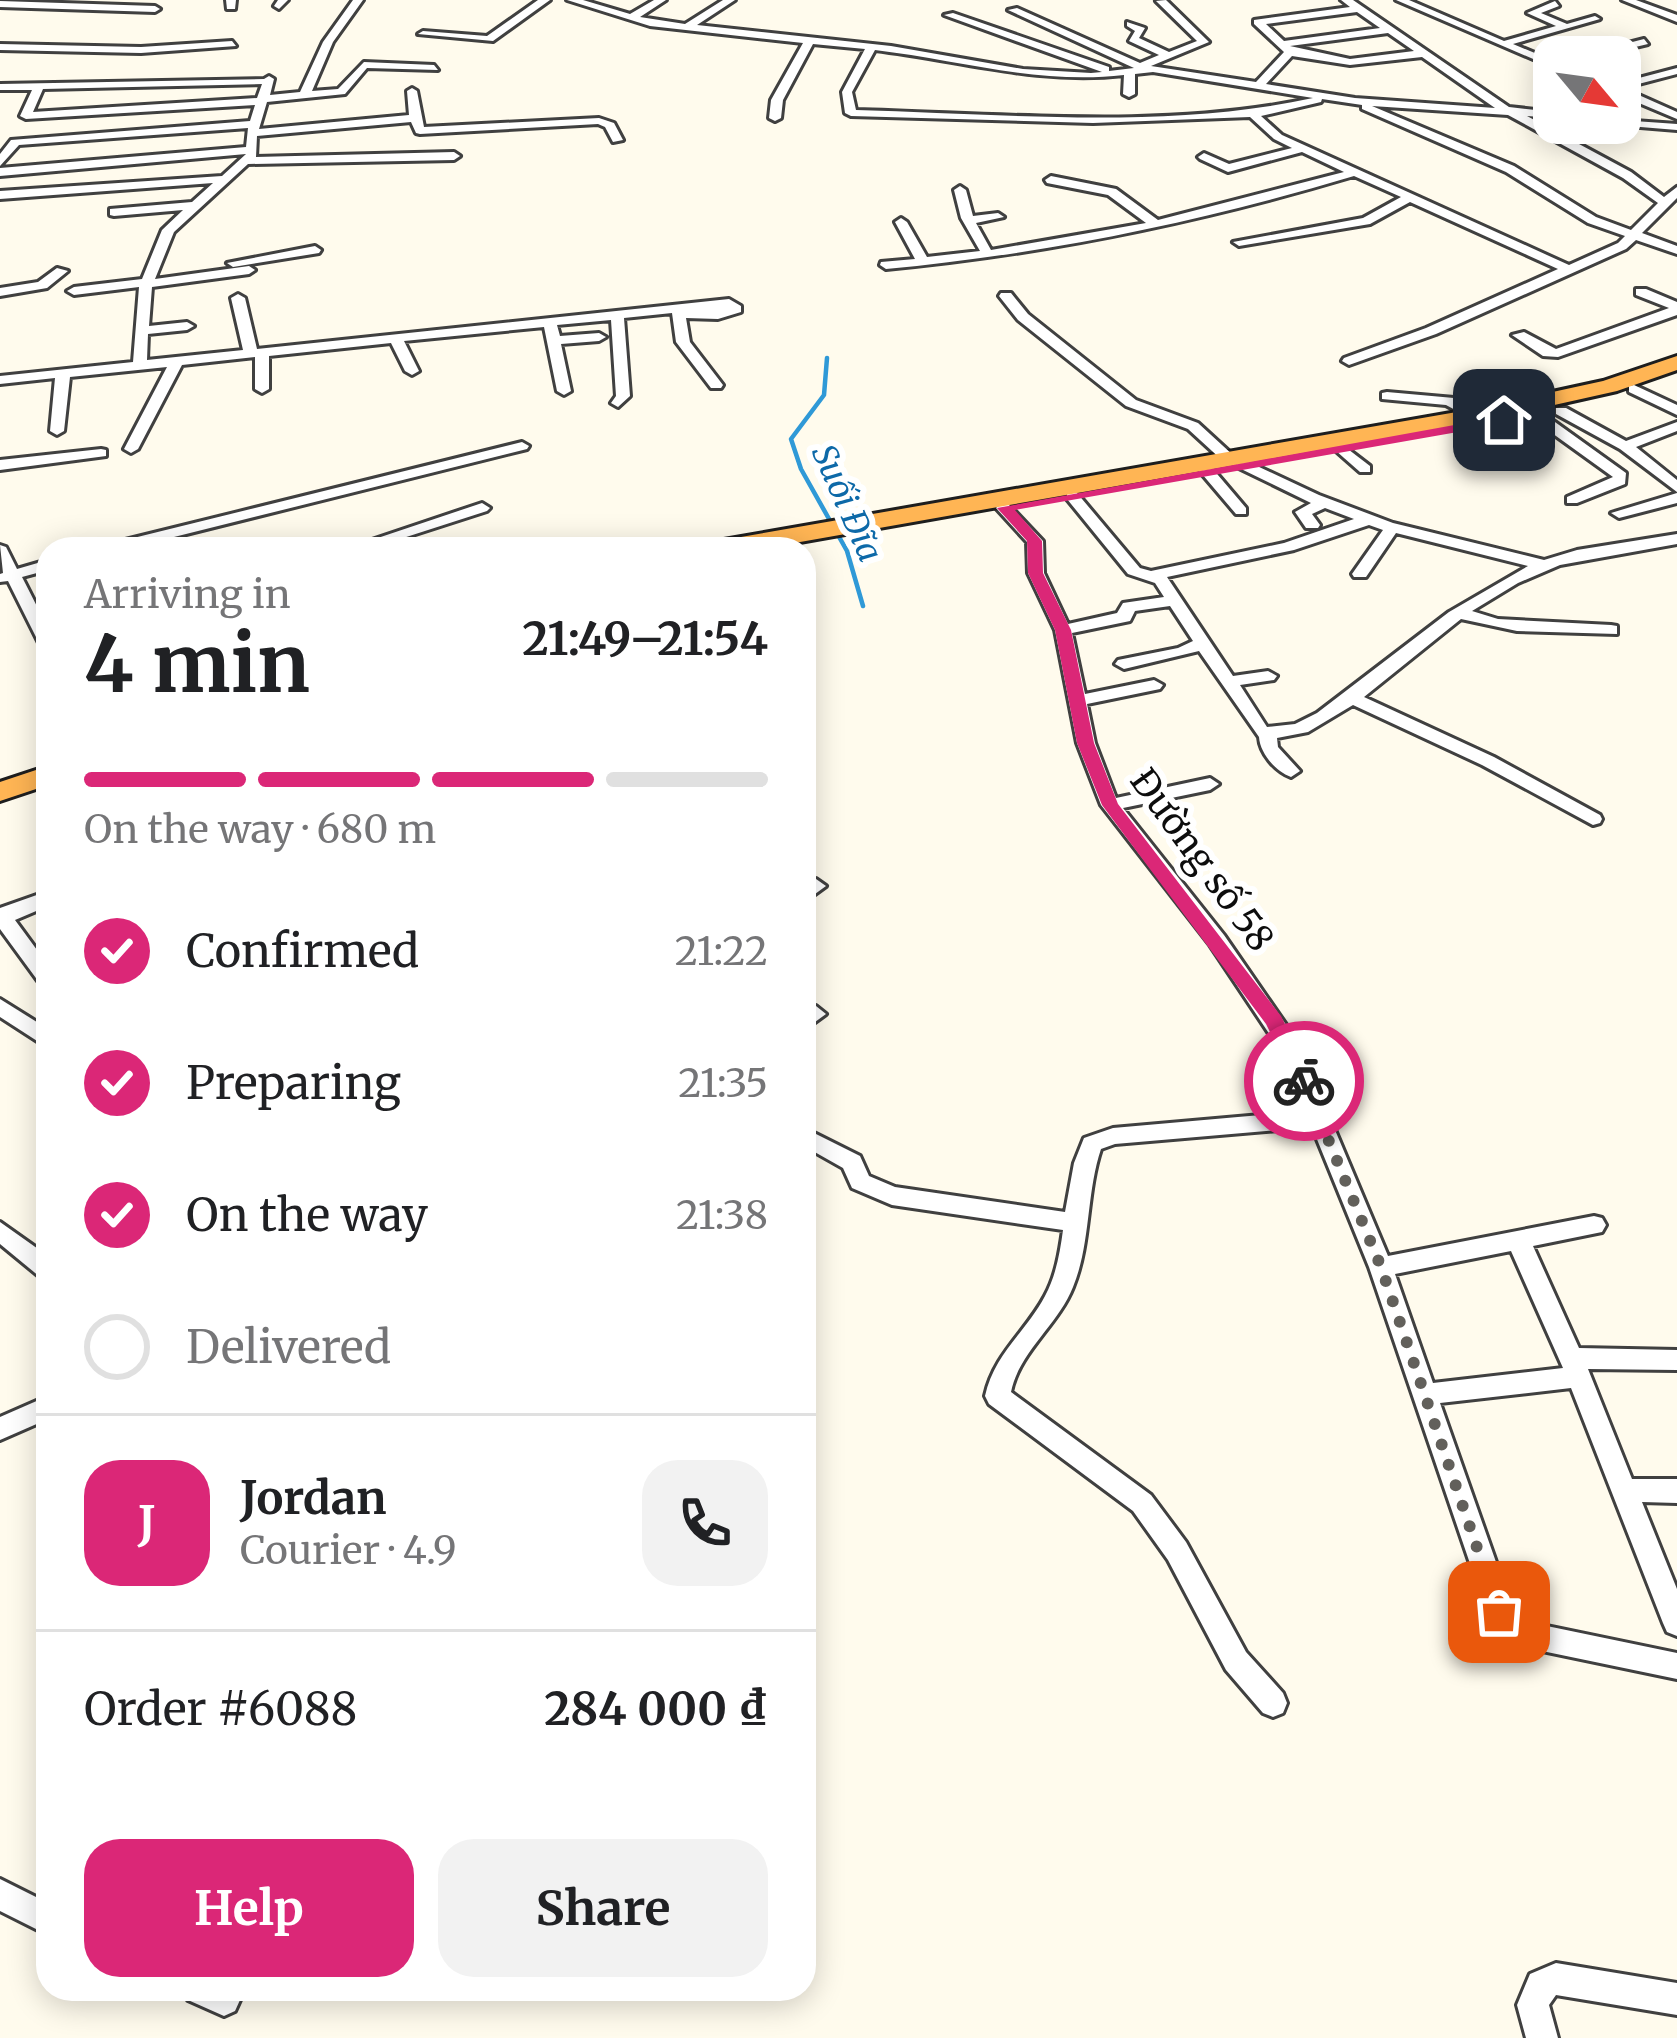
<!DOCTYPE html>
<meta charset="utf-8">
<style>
:root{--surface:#fff;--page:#f2f2f2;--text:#202124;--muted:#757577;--line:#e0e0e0;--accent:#db2777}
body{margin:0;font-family:Merriweather,serif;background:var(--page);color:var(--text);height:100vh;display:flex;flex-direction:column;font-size:45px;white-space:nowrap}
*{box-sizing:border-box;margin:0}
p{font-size:39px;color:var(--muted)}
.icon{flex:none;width:66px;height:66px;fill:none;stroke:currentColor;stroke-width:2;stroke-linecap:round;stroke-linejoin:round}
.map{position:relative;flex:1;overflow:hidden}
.panel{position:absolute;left:36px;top:537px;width:780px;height:1464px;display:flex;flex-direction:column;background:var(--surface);border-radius:36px;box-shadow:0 6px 30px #0003}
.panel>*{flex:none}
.needle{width:78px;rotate:119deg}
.buttons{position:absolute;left:1533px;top:36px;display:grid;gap:24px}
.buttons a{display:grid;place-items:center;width:108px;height:108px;border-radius:24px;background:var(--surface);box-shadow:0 6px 30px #0003;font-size:60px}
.pin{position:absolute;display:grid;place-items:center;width:102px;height:102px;color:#fff;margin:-51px;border-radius:24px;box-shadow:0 6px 18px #0006}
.courier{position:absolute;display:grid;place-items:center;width:120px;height:120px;margin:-60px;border:9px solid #db2777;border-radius:50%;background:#fff;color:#222;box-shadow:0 3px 15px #0007}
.summary em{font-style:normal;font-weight:700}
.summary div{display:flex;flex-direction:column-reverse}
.summary{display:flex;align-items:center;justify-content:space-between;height:204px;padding:0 48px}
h1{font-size:78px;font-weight:700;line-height:90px}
.bar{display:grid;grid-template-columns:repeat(4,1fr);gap:18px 12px;align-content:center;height:144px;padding:0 48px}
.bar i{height:15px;border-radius:9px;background:var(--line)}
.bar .selected{background:var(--accent)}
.bar p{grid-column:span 4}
.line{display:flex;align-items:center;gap:30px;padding:0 48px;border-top:3px solid var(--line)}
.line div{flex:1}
.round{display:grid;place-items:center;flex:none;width:126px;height:126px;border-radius:36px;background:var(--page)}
ol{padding:0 48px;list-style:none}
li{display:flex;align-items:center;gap:36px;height:132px}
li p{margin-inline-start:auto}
li .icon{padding:12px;border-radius:50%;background:var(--accent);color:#fff;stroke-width:4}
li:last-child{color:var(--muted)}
li i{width:66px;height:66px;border:6px solid var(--line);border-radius:50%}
.cta{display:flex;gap:24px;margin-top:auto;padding:24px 48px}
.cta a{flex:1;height:138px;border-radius:36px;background:var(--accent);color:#fff;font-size:48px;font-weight:700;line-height:138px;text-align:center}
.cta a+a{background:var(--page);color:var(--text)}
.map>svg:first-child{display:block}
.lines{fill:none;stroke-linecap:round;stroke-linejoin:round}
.stream{stroke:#2f99d7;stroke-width:4.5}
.minor-casing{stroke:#404040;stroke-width:6}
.trunk-casing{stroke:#1e1e1e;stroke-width:6}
.minor{fill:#fff;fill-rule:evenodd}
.trunk{fill:#ffb554;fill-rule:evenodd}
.route{fill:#db2777}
.done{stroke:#62605b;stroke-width:12;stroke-dasharray:0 21.6}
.labels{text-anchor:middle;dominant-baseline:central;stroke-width:12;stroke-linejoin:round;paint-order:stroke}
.far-water-label{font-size:33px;font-style:italic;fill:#0d69a8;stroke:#fff}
.street-label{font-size:36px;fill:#0d0d0d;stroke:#fff}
</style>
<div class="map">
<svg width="1677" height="2038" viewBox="0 0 1677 2038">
<rect width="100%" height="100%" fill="#fffbed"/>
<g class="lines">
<path class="stream" d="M827 358 824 395 791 439 801 469 847 551 863 606"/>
<defs>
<g id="minor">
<path d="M226 0H236L235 9H227Z"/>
<path d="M278 0H288L279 9 274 6Z"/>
<path d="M353 0H363L333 42 312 91 338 89 364 62 434 65 438 70 367 68 345 94 267 102 259 129 409 115 407 91 412 88 417 91 424 127 599 118 614 123 623 140 613 142 605 127 598 124 420 134 416 133 411 122 257 136 256 157 454 152 460 156 454 160 248 164 174 232 155 279 249 266 255 270 249 274 152 287 149 326 187 322 194 326 187 330 148 334 147 360 243 350 231 298 238 294 245 298 257 349 729 299 741 306V312L718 319 686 318 690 342 723 385 721 388H711L676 342 672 313 624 318 630 396 618 407 611 403 616 396 611 320 557 325 560 336 599 333 606 337 599 341 561 344 571 391 564 395 557 391 544 327 404 341 419 371 412 375 405 371 391 343 269 356V389L262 393 255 389V357L182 365 138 449 131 453 124 449 167 367 70 377 64 431 57 435 50 431 55 378 0 384V376L133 362 139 287 74 295 67 291 74 287 142 279 162 230 183 210 114 216 110 215V209L192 202 213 183 0 199V191L222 176 246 154 0 176V168L246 147 248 128 19 145 0 166V154L11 140 250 121 255 105 26 119 20 116 32 90H0V84L264 79 269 76 274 79 270 95 300 92 323 42ZM262 84 257 98 33 112 43 89Z"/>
<path d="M538 0H550L493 41 418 34 423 31 487 36Z"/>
<path d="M567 0H583L630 14 654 0H666L640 17 685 24 723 0H735L697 25 891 46 1023 69 1091 73 1102 72 944 15 953 13 1109 67V71L1134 68 1008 10 1017 8 1140 63 1159 55 1129 41 1135 31 1127 26V22L1145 28 1139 38 1169 52 1197 41 1156 1 1166 0 1209 42 1151 66 1256 82 1284 52 1254 24V20L1350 7 1341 0H1353L1509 107 1554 112V118L1527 116 1631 172 1664 197 1677 187V198L1642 233 1677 246V254L1636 240 1626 249 1436 334 1349 365 1342 361 1344 358 1426 328 1558 269 1410 202 1370 224 1239 246 1233 242 1363 218 1401 197 1354 176C1200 222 1046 254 886 269L880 265 881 262 915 259 895 222 901 218 907 222 927 257 980 251 961 218 954 190 960 186 966 190 973 216 998 213 1004 217 976 223 991 250 1146 223 1108 195 1047 183 1045 180 1051 176 1116 189 1158 220 1344 172 1302 152 1228 172 1200 159 1198 157 1204 153 1229 164 1292 148 1274 139 1250 117 1093 123 851 116 845 113 842 92 865 49 813 44 783 100 781 118 775 121 769 118 771 100 803 43 650 26ZM1357 12 1380 28 1284 41 1266 24ZM1388 33 1414 51 1350 59 1290 46ZM875 50C959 60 1039 85 1124 75L1123 94 1129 97 1135 94V74L1153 72 1313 98C1165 130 1007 114 856 110L852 92ZM1292 56 1350 65 1422 57 1495 108 1355 98 1266 84ZM1322 99 1362 105V109L1506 172 1588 223 1625 236 1618 243 1569 265 1282 135 1261 116 1321 102ZM1372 106 1508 115 1623 178 1658 203 1631 230 1596 217 1514 166Z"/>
<path d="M1396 0H1409L1504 41 1556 26 1527 13 1555 1 1559 6 1541 13 1567 24 1595 16 1600 19 1513 44 1554 61V68Z"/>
<path d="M1622 0H1636L1677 15V22Z"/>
<path d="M0 1 155 6 160 9 155 12 0 7Z"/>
<path d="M1644 39 1648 44 1593 57H1574Z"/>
<path d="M232 41 236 46 141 53 0 50V44L141 47Z"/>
<path d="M1677 68V74L1623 88 1677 112V119L1620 95V83Z"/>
<path d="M1620 120 1677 124V130L1616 125 1614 123H1620Z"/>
<path d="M315 246 321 250 319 253 233 267 227 263Z"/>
<path d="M57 268 68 271 47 288 0 296V288L38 282Z"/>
<path d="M1636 289H1646L1677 302V315L1558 357 1543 356 1512 335 1524 332 1556 349 1669 308 1636 295Z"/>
<path d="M1001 293H1011L1028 314 1136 400 1198 423 1234 456V462H1224L1188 429 1126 406 1018 320 999 296Z"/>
<path d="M1634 385 1677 405V415L1629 392V386Z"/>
<path d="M1387 392 1454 398 1481 416 1474 420 1446 405 1382 399V393Z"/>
<path d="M1556 408H1566L1626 441 1677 422V431L1636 447 1677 480V492L1620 449 1556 414Z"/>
<path d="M1531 412H1541L1626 473 1625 484 1577 503H1567V497L1613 477 1531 418Z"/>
<path d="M522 442 529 446 527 449 126 549H99L101 546Z"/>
<path d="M1340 443 1370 466V472H1360L1335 450 1333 447Z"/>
<path d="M101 449 106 450V456L0 470V460Z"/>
<path d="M1242 459 1319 495 1393 523 1544 560 1577 550 1677 534V544L1560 565 1518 583 1472 611 1498 619 1611 625 1617 626V634L1517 631 1461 619 1364 697 1494 757 1600 815 1602 819 1600 823 1593 825 1482 765 1353 705 1308 732 1277 738 1278 747 1300 771 1291 777C1275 771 1260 753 1259 737L1199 651 1124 669 1115 664 1118 660 1178 648 1193 641 1170 606 1135 611 1130 621 1072 633 1085 694 1154 680 1163 685 1160 689 1087 704 1095 743 1116 798 1210 778 1219 784 1210 790 1123 808 1224 935 1298 1042 1388 1256 1594 1216 1602 1218 1606 1225 1602 1232 1533 1246 1579 1348 1677 1350V1370L1588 1369 1632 1479H1677V1503L1642 1502 1677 1589V1636L1667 1632 1663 1623 1571 1388 1440 1403 1515 1616 1523 1621 1677 1653V1679L1518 1646 1494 1634 1369 1267 1312 1127 1115 1144 1101 1149C1086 1194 1091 1243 1073 1287 1058 1325 1019 1352 1011 1392L1151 1495 1186 1542 1246 1652 1283 1693 1287 1703 1283 1713 1273 1717 1263 1713 1226 1670 1168 1560 1133 1511 989 1404 985 1396C994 1354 1026 1332 1045 1296 1056 1276 1060 1252 1063 1230L892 1205 852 1188 843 1168 804 1146V1128L860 1156 869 1176 895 1187 1065 1212 1074 1163 1084 1138 1113 1128 1305 1111 1280 1050 1210 945 1101 805 1077 743 1055 630 1028 573 1027 542 996 508 999 505H1009L1043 541 1044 573 1068 624 1117 613 1123 603 1164 597 1155 583 1128 574 1067 499V493H1077L1140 568 1151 571 1284 543 1354 519 1325 508 1312 514 1320 525 1318 528H1306L1295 512 1311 503 1237 467V461ZM1369 525 1383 530 1352 574 1354 577H1366L1396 533 1528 566 1449 612 1317 713 1295 724 1267 727 1240 685 1274 680 1277 676 1268 671 1233 676 1167 577 1294 550ZM1511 1251 1563 1368 1433 1383 1395 1274Z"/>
<path d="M1207 466 1212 468 1246 508V514H1236L1202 474 1199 471Z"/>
<path d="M1677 493V503L1619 518 1611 513Z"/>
<path d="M482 503 490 508 487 511 369 549H345Z"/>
<path d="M0 545 6 547 17 569 48 560V570L22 577 48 628V650L40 645 8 581 0 582V574L3 573Z"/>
<path d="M816 879 826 886 804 902V885Z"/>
<path d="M48 891V906L15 920 48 965V987L41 985 0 929V908Z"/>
<path d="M0 999 48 1029V1048L0 1017Z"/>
<path d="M816 1006 826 1014 804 1030V1012Z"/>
<path d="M0 1222 48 1256V1280L40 1277 0 1244Z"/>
<path d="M48 1396V1419L0 1440V1417Z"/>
<path d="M0 1879 48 1903V1935L0 1911Z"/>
<path d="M1556 1963 1677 1983V2015L1556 1995 1549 2005 1558 2038H1526L1517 2005 1530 1974Z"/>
<path d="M183 1989H235L240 2000 235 2011 224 2016 188 2000Z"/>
</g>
<g id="trunk">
<path d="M1677 356V370L1617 391 1474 423 760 549H705L718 541 1474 409 1603 381Z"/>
<path d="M48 766V785L0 801V782Z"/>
</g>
</defs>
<use href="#minor" class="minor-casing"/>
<use href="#trunk" class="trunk-casing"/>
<use href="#minor" class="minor"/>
<use href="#trunk" class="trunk"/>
</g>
<path class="route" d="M1504 416 1509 423 1015 510 1042 541 1043 573 1071 630 1094 743 1118 804 1281 1016 1314 1081 1304 1088 1297 1086 1266 1024 1102 805 1077 743 1055 630 1028 573 1027 541 997 508Z"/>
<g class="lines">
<path class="done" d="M1304 1081 1381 1267 1499 1612"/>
</g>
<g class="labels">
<g class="far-water-label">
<text transform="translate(847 503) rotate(66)">Suối Đĩa</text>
</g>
<g class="street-label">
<text transform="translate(1202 860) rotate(54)">Đường số 58</text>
</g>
</g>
</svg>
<div class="buttons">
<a><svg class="needle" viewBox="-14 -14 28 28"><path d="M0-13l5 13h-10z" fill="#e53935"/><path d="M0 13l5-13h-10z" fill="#757577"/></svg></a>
</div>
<div class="pin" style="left:1499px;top:1612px;background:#ea580c"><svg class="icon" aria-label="bag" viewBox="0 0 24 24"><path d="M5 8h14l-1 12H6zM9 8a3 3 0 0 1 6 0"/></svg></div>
<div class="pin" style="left:1504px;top:420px;background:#1f2937"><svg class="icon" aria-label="home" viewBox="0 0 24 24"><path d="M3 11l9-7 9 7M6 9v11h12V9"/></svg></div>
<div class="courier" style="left:1304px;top:1081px"><svg class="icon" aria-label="bike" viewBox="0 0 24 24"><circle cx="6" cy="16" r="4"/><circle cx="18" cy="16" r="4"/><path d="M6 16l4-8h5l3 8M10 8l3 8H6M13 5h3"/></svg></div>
<section class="panel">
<div class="summary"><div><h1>4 min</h1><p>Arriving in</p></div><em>21:49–21:54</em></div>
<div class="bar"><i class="selected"></i><i class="selected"></i><i class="selected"></i><i></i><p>On the way · 680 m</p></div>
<ol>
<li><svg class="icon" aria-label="check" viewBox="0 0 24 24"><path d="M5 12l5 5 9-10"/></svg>Confirmed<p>21:22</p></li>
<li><svg class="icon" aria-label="check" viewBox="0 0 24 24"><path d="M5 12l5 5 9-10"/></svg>Preparing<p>21:35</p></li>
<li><svg class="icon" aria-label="check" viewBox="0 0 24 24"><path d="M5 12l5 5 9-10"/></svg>On the way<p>21:38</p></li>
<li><i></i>Delivered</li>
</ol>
<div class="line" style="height:216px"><b class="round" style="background:var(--accent);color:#fff">J</b><div><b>Jordan</b><p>Courier · 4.9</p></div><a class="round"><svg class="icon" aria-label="phone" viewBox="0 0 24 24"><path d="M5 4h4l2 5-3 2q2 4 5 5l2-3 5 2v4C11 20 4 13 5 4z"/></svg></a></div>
<div class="line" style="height:156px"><div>Order #6088</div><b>284 000 ₫</b></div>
<div class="cta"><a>Help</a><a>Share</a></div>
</section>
</div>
